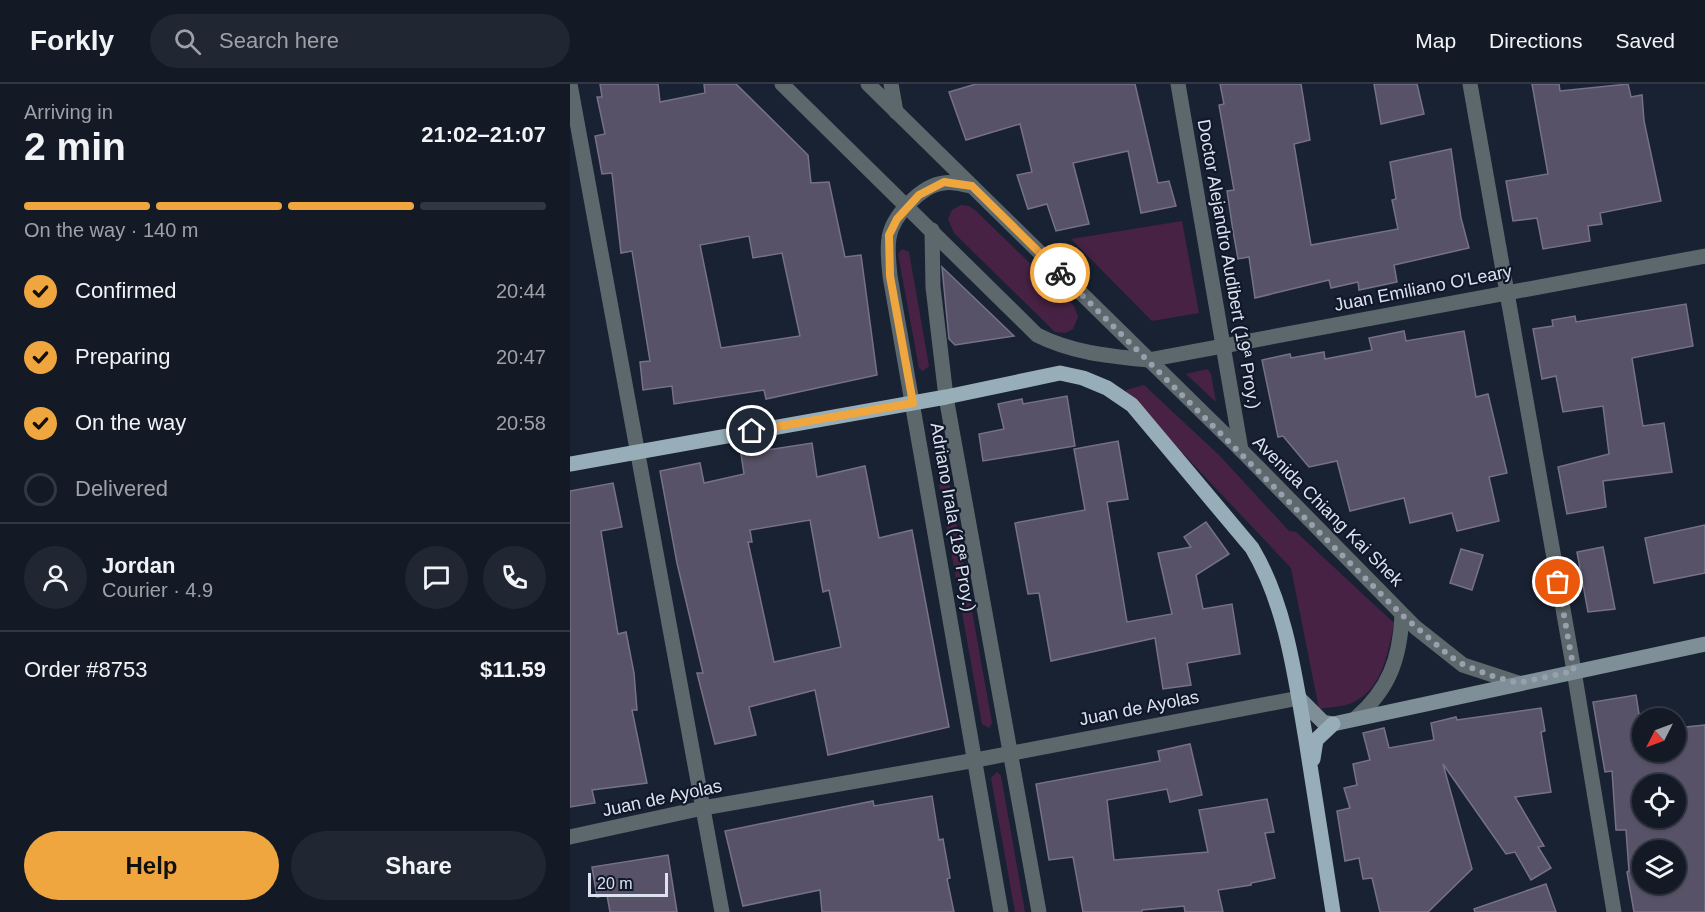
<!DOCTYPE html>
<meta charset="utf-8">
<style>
:root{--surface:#131a26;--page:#202732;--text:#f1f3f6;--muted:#9da1a7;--line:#323843;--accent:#f0a63f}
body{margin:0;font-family:Arial,sans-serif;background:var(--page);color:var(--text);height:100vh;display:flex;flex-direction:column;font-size:22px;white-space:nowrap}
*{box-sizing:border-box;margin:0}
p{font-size:20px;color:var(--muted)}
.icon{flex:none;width:33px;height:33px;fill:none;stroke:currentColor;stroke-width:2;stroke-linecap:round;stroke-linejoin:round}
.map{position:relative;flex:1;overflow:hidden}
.side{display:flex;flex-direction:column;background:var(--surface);width:570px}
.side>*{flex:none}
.needle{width:39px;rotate:228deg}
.tools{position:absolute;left:1062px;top:624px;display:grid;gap:12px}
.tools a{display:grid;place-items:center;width:54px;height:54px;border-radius:50%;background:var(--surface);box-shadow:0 2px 4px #0004,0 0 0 2px var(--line);font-size:30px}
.scale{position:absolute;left:18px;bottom:15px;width:80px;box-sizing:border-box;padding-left:6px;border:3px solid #dce2ee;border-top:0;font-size:16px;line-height:21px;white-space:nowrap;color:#dce2ee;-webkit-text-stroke:4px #101829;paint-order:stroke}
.pin{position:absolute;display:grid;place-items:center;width:51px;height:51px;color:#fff;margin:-26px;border:3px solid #fff;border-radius:50%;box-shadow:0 2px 6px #0007}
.courier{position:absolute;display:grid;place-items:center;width:60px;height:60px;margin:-30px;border:4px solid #f0a63f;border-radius:50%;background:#fff;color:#222;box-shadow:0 2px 8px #0007}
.headline em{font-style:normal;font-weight:800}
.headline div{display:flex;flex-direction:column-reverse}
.headline{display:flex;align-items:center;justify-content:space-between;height:102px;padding:0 24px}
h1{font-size:39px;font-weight:800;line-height:45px}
.bar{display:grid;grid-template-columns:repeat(4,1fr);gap:9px 6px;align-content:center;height:72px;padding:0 24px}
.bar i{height:8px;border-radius:4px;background:var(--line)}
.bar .selected{background:var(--accent)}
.bar p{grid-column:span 4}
.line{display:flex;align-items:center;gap:15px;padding:0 24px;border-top:2px solid var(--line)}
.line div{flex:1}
.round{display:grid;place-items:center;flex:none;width:63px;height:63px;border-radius:32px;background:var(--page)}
ol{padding:0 24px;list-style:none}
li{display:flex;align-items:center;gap:18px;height:66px}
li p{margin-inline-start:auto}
li .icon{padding:6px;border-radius:50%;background:var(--accent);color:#111;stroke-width:4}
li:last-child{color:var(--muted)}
li i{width:33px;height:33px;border:3px solid var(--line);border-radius:50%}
.button{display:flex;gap:12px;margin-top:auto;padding:12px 24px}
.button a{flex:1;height:69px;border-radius:36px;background:var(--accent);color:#111;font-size:24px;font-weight:800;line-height:69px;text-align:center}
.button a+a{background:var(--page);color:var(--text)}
header{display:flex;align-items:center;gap:36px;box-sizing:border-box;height:84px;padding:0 30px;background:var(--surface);border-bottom:2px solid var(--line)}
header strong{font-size:28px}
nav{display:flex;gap:33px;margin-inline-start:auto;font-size:21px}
.search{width:420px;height:54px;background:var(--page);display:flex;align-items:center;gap:15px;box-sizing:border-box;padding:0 21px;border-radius:33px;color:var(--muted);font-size:22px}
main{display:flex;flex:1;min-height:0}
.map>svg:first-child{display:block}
.green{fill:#472244}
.building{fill:#575267;stroke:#777188;stroke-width:1.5;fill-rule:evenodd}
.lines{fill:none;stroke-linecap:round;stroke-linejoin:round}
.minor{stroke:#5d686d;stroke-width:15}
.tertiary{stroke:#5d686d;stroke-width:15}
.secondary{stroke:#7e8f98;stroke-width:15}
.primary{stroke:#97aeb9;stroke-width:15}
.done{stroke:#989fad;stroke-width:6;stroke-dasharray:0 10.8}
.route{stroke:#f0a63f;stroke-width:8}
.labels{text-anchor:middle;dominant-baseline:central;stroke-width:4.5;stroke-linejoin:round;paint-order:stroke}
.street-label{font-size:18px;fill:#dce2ee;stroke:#101829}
</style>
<header>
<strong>Forkly</strong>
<div class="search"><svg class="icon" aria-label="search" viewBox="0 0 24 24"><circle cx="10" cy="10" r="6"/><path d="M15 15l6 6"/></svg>Search here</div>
<nav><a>Map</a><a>Directions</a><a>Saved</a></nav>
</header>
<main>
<section class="side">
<div class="headline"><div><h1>2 min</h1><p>Arriving in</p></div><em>21:02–21:07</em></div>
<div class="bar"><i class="selected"></i><i class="selected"></i><i class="selected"></i><i></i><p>On the way · 140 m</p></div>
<ol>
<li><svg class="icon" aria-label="check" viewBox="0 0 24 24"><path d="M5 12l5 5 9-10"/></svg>Confirmed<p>20:44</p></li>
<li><svg class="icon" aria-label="check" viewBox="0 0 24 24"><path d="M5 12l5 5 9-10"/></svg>Preparing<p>20:47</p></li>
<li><svg class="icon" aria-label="check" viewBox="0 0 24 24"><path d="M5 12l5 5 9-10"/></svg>On the way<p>20:58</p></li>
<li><i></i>Delivered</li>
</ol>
<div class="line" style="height:108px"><a class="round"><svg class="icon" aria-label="person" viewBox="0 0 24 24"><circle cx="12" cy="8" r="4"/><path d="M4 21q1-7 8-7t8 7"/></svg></a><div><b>Jordan</b><p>Courier · 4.9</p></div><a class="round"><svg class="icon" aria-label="chat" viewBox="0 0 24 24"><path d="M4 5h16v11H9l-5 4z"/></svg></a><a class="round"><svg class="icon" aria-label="phone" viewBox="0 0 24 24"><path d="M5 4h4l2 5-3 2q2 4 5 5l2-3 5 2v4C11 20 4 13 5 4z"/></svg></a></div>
<div class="line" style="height:78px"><div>Order #8753</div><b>$11.59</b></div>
<div class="button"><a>Help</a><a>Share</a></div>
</section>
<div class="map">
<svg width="1135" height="828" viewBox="0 0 1135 828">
<rect width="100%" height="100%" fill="#192233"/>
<g class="green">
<path d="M391 121 399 122 405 126 504 222 508 233 503 245 495 249 485 248 384 149 378 135 382 126Z"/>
<path d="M612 137 629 229 582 237 501 155Z"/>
<path d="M332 165 339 168 359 282 353 287 349 284 328 170Z"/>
<path d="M637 285 641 290 646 318 616 290Z"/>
<path d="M574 301 649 371 719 447 726 448 824 539C818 568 813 605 782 619 773 623 759 623 749 625L721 484 556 309V306Z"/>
<path d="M363 344 370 348 422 639 419 644 412 640 360 349Z"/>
<path d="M427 688 431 692 455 828H445L421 694Z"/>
</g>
<g class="building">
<path d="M30 0H88L90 18 135 9 134 0H166L238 71 241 99 259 98 275 173 291 171 307 291 196 315 194 306 104 320 102 302 73 306 70 278 80 277 62 167 51 169 42 89 32 90 25 52 35 50 27 13H32ZM179 152 183 174 212 169 230 252 151 264 130 161Z"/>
<path d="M406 0H565L588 99 599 97 606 122 571 129 558 67 503 79 519 140 486 147 477 120 458 125 447 91 462 88 450 40 396 56 379 8Z"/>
<path d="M650 0H731L740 56 724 60 741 161 828 145 822 116 826 115 820 78 881 65 891 134 899 164 824 181 827 198 789 206 788 198 761 204 759 196 685 214 679 173 668 175 663 147 657 107 664 106 649 21 654 20Z"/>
<path d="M804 0H847L854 30 811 40Z"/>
<path d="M962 0H989L990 7 1058 0 1061 13 1072 11 1074 37 1091 117 1030 129 1032 140 1018 142 1020 157 973 165 967 134 943 137 936 97 978 90Z"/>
<path d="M372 183 444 252 385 261 379 255Z"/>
<path d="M1116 220 1123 262 1062 274 1073 342 1094 339 1102 388 1033 397 1036 423 997 430 988 383 1039 370 1033 322 993 328 986 292 972 295 963 245 983 242 982 236 1005 232 1006 238Z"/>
<path d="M834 247 836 257 894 247 906 313 918 310 937 389 919 393 929 437 887 447 882 429 840 439 834 414 780 427 767 377 739 383 713 352 708 353 692 276 720 270 721 274 754 268 755 275 802 266 799 254Z"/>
<path d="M497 312 505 362 413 377 409 350 434 345 428 320 452 315 453 320Z"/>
<path d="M548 357 558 415 537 418 557 538 602 530 588 469 621 463 614 453 636 438 659 470 626 491 633 525 662 520 670 570 617 579 621 601 593 605 585 554 481 577 469 509 458 510 445 439 515 426 504 365Z"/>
<path d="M242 359 247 393 295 382 309 454 342 446 379 643 258 671 245 606 179 623 186 651 145 660 127 589H133L107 479 90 387 130 379 134 399 174 390 171 370ZM240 436 253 508 259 506 271 563 204 578 178 458H182L180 446Z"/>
<path d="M43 399 52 443 31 447 48 550 56 548 64 589 67 626H62L77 699 22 706 25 719 0 723V407Z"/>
<path d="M1135 441V489L1084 499 1075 454Z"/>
<path d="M1033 463 1045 525 1018 528 1007 468Z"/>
<path d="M891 465 913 471 902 506 880 499Z"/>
<path d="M1066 611 1069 630 1096 625 1098 634H1072V668H1106V644L1135 641V828H1064L1057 788 1059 787 1056 746H1046L1042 687 1035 688 1023 618ZM1072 700H1106V734H1072ZM1072 766H1106V800H1072Z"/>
<path d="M971 624 975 647 971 648 981 708 945 713 974 762 968 763 981 784 961 796 945 768 936 770 873 680 902 785 858 828H810L802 794 793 795 789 774 775 777 767 727 780 724 774 704 787 701 783 680 800 676 793 649 814 644 819 664 864 656 861 639 886 633 887 636Z"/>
<path d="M620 660 632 711 600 718 597 705 537 716 544 776 638 768 629 726 697 715 704 748 695 749 705 794 681 799V801L648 806 653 828H615L614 822 572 826V828H513L503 773 479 776 466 700 590 677 588 667Z"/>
<path d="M362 712 369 756 373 755 380 794 377 795 384 828H252L250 806 173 822 155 747 303 717 304 722Z"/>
<path d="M98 771 107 828H40L37 811 27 813 22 783Z"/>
<path d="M976 800 986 828H905L904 825Z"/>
</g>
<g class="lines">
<g class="minor">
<path d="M0 0 152 828"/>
<path d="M321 0 326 28"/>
<path d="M608 0 671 366"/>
<path d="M900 0 1004 587 1044 828"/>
<path d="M402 102C394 101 382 97 374 99 352 101 322 132 319 154 317 166 319 180 320 192L431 828"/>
<path d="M362 146 363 203 376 313 469 828"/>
<path d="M578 276 1135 172"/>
<path d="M0 753 133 724 406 676 729 614"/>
</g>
<g class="tertiary">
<path d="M212 0 467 251C503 269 538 272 578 276"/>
<path d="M298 0 671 366 845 543 893 581 948 599"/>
<path d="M786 634C819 605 830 575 832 531"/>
</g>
<path class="secondary" d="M729 614 753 638 763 640 1135 560"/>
<g class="primary">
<path d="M0 380 376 313 490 289 513 294 537 304 562 321 682 464C716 521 725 592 736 656 745 714 754 771 763 828"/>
<path d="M743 675 746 656 763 640"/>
</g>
</g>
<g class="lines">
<path class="done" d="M490 189 832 531 881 573 894 581 925 593 948 599 1004 587 988 498"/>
<path class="route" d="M182 347 343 319 320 192 319 151 327 135 349 111 374 98 402 102 490 189"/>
</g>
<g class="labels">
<g class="street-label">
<text transform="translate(659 180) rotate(80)">Doctor Alejandro Audibert (19ª Proy.)</text>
<text transform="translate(853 204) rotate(-11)">Juan Emiliano O'Leary</text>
<text transform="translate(758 427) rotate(45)">Avenida Chiang Kai Shek</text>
<text transform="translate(383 433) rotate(80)">Adriano Irala (18ª Proy.)</text>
<text transform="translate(569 624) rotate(-11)">Juan de Ayolas</text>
<text transform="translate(92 714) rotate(-12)">Juan de Ayolas</text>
</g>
</g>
</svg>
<div class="tools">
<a><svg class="needle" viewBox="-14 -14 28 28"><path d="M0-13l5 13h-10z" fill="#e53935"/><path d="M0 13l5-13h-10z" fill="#9da1a7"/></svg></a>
<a><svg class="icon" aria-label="locate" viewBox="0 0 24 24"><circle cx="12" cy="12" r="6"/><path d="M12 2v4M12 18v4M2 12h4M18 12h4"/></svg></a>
<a><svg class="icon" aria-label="layers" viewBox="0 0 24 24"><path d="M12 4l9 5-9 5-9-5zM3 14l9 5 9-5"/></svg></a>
</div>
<div class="scale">20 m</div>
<div class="pin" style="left:988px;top:498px;background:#ea580c"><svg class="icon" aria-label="bag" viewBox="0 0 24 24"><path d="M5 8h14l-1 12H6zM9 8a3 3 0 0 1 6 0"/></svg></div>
<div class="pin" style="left:182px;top:347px;background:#1f2937"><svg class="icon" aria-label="home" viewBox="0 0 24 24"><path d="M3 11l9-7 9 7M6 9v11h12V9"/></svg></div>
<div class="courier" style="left:490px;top:189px"><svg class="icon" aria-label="bike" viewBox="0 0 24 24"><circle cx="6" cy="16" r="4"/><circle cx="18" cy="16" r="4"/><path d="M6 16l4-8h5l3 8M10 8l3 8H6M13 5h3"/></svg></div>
</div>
</main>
